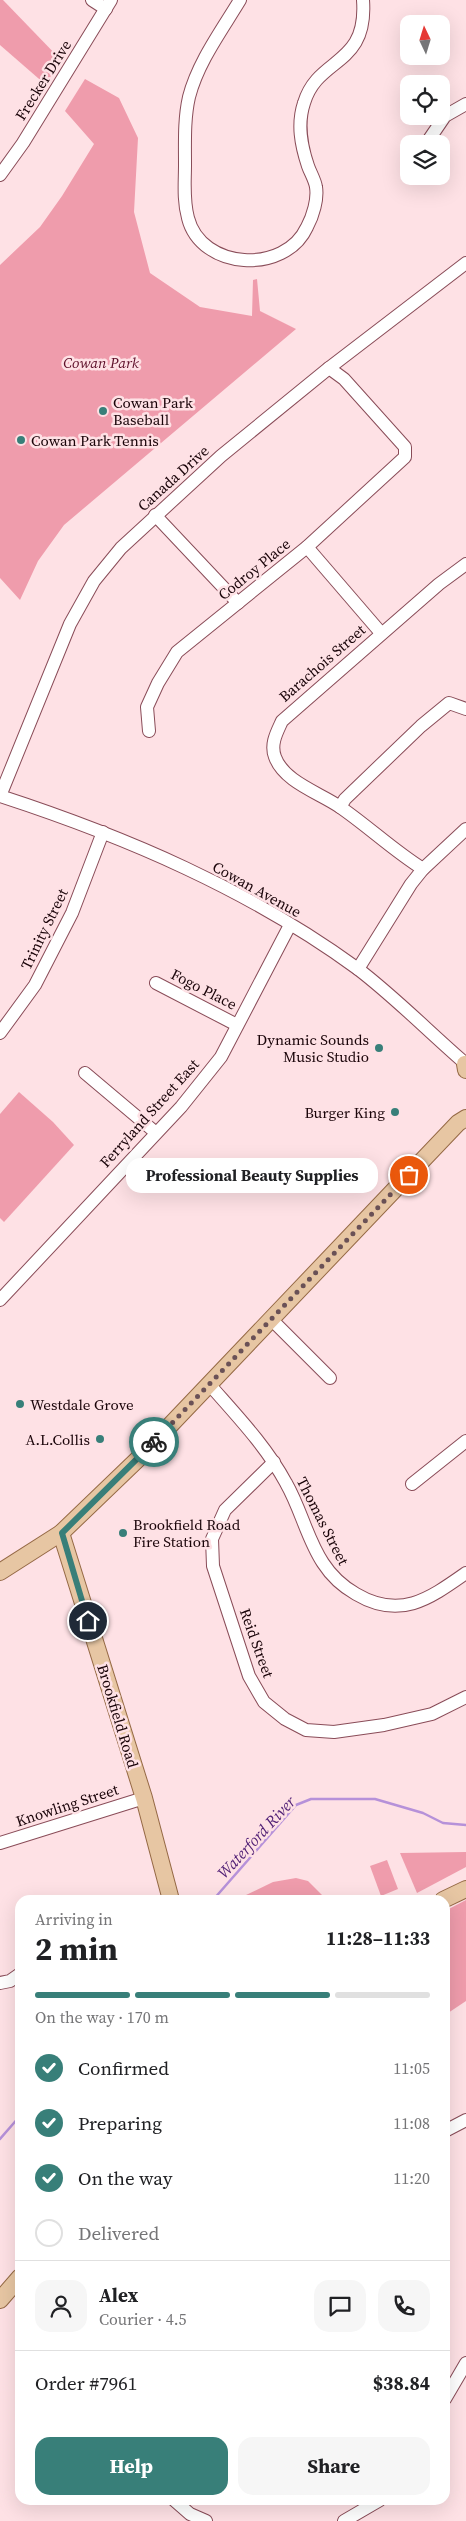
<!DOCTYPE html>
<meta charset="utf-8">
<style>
:root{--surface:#fff;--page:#f6f6f6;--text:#202124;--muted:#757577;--line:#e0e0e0;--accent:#387f79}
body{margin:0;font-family:"Source Serif 4",serif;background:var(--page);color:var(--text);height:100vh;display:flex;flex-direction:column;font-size:19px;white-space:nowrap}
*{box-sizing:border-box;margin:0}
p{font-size:16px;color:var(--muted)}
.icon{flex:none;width:28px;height:28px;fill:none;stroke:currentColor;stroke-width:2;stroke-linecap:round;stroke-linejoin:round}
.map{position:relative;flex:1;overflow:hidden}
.sheet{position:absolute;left:15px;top:1895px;width:435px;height:610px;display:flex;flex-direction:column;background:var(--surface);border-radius:15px;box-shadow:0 5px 20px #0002}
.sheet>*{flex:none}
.needle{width:32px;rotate:356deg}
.fabs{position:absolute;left:400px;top:15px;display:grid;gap:10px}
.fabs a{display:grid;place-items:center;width:50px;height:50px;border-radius:10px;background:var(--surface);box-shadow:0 5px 20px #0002;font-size:25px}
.pin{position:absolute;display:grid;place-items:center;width:42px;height:42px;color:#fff;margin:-21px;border:2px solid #fff;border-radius:50%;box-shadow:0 1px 5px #0007}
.courier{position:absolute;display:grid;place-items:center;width:50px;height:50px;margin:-25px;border:4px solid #387f79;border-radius:50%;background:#fff;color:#222;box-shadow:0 1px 6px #0007}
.bubble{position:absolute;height:35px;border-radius:15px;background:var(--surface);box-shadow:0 5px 20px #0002;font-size:16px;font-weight:700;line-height:35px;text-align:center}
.summary em{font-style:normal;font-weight:700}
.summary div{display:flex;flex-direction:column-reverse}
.summary{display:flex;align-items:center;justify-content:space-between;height:85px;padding:0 20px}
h1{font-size:32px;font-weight:700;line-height:38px}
.bar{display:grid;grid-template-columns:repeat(4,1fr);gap:8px 5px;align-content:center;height:60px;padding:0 20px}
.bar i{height:6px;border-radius:4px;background:var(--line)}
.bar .current{background:var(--accent)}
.bar p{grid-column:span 4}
.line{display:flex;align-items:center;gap:12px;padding:0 20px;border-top:1px solid var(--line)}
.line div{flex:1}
.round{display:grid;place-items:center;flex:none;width:52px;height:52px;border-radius:15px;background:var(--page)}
ol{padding:0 20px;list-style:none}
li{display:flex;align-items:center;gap:15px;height:55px}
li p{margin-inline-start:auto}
li .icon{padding:5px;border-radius:50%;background:var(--accent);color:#fff;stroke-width:4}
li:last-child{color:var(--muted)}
li i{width:28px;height:28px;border:2px solid var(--line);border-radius:50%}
.cta{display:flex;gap:10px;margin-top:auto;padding:10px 20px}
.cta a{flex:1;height:58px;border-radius:15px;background:var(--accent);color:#fff;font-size:20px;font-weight:700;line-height:58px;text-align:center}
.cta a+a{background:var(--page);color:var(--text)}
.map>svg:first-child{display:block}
.green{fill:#ef9cac}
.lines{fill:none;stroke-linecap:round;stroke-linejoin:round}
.stream{stroke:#b691d9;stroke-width:2.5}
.minor-casing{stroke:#894c58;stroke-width:14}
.major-casing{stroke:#956945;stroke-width:18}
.minor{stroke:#fff;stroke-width:12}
.major{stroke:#e7c6a3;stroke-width:16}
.done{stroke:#6a5156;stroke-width:5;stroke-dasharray:0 9}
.route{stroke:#387f79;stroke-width:6}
.poi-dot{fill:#387f79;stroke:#fee1e5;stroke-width:2}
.labels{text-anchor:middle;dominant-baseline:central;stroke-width:5;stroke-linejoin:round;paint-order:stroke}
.street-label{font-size:15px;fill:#1a0409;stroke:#fee1e5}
.park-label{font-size:15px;font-style:italic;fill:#5d0e28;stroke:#fee1e5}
.poi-label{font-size:15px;fill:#1a0409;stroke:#fee1e5;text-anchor:start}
.water-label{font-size:16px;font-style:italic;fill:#522176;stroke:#fee1e5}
</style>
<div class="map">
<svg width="466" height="2521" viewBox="0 0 466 2521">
<rect width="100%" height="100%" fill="#fee1e5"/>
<g class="green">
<path d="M0 0H3L60 59 46 85 0 45Z"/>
<path d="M85 79 119 98 138 138 134 212 150 273 200 307 252 316 253 280 257 279 260 311 296 329 64 525 38 561 20 600 0 578V265L40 227 62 196 94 144 65 111Z"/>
<path d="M19 1092 53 1122 74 1145 4 1222 0 1218V1114Z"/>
<path d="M466 1852V1867L417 1893 400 1853Z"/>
<path d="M387 1860 398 1889 381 1896 370 1866Z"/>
<path d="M296 1878 308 1881 327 1900H248L246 1895 273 1882Z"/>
<path d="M466 1900V2001L445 2015V1911Z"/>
</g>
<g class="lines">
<g class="stream">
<path d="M213 1900 296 1805 311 1799H375L423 1813 443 1823 466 1825"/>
<path d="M0 2139 20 2116"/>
</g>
<defs>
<g id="minor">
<path d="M92 0 106 9"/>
<path d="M240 0C222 30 198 62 189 97 184 119 185 142 185 165 185 182 183 200 188 218 201 270 285 275 307 227 313 216 318 199 316 187 315 180 310 172 308 166 301 145 297 124 304 103 318 56 368 67 363 0"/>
<path d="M428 141 445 116 466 104"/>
<path d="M0 175 23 143 111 0"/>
<path d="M466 263 329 368 221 456 121 548 94 581 70 624 0 796C126 837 250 890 358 969 396 998 430 1033 466 1064"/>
<path d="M155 515 238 603"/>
<path d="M307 547 381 633"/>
<path d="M149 731 147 707 158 683 177 652 307 547 405 457V447L344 379 329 368"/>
<path d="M340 807 345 799 421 726 449 703 466 709"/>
<path d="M423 869C394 851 369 827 340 807 320 793 284 782 275 757 270 744 277 732 282 721L439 584 466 564"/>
<path d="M358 969 411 884 423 869 466 829"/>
<path d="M156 983 237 1025"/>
<path d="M0 1033 35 985 72 913 103 832"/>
<path d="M85 1073 155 1132"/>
<path d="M0 1300 181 1107 221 1057 290 925"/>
<path d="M271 1319 330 1378"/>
<path d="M209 1384C237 1416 266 1446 286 1483 301 1509 307 1539 323 1563 332 1577 342 1586 356 1594 400 1620 429 1599 466 1573"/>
<path d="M274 1462 225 1510 212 1539 213 1566 249 1676 264 1702 285 1719 306 1730 334 1732 384 1725 432 1714 466 1697"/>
<path d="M412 1484 466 1441"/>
<path d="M0 1843 144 1798"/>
<path d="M0 1983 10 1981 20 1974"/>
<path d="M445 2131 466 2120"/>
<path d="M445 2399 466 2363"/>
<path d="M174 2500 190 2514 206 2521"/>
<path d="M344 2521 380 2500"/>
</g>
<g id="major">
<path d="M465 1064 466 1070"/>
<path d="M61 1533 144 1798 171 1900"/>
<path d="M0 1572 61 1533 138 1459 458 1123 466 1118"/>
<path d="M443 1900 466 1889"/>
<path d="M0 2300 20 2277"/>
</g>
</defs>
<use href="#minor" class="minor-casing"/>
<use href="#major" class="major-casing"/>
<use href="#minor" class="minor"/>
<use href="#major" class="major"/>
</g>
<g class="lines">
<path class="done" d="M154 1442 409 1175"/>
<path class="route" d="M88 1621 62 1533 154 1442"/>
</g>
<g class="poi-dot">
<circle cx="103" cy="411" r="5"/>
<circle cx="21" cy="440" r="5"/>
<circle cx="379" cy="1048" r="5"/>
<circle cx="395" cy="1112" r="5"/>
<circle cx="20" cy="1404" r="5"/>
<circle cx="100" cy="1439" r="5"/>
<circle cx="123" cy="1533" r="5"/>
</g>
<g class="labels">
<g class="street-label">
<text transform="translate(43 80) rotate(-58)">Frecker Drive</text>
<text transform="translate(173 478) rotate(-42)">Canada Drive</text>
<text transform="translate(254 569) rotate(-39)">Codroy Place</text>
<text transform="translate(322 663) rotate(-41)">Barachois Street</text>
<text transform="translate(257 889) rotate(29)">Cowan Avenue</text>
<text transform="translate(44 929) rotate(-64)">Trinity Street</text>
<text transform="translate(204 989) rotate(27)">Fogo Place</text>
<text transform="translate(149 1113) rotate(-48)">Ferryland Street East</text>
<text transform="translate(323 1521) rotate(63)">Thomas Street</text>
<text transform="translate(257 1643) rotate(70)">Reid Street</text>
<text transform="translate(118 1716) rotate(73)">Brookfield Road</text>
<text transform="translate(67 1805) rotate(-18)">Knowling Street</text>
</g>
<g class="park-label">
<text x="101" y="362">Cowan Park</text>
</g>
<g class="poi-label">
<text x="113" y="402">Cowan Park<tspan x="113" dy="17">Baseball</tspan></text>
<text x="31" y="440">Cowan Park Tennis</text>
<text x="369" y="1039" text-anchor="end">Dynamic Sounds<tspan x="369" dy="17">Music Studio</tspan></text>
<text x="385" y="1112" text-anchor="end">Burger King</text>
<text x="30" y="1404">Westdale Grove</text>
<text x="90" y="1439" text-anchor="end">A.L.Collis</text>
<text x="133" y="1524">Brookfield Road<tspan x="133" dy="17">Fire Station</tspan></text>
</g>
<g class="water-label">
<text transform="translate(256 1837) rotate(-47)">Waterford River</text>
</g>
</g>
</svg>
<div class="fabs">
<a><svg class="needle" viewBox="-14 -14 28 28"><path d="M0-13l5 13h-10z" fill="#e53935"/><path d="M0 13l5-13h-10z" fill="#757577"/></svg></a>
<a><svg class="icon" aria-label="locate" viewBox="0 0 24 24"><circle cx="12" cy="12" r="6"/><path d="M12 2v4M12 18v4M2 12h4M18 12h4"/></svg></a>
<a><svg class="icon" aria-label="layers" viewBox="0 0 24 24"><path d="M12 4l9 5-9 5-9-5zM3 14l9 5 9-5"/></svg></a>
</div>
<div class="pin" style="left:409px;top:1175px;background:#ea580c"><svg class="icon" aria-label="bag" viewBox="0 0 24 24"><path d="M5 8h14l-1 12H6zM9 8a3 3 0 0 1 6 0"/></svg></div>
<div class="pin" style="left:88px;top:1621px;background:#1f2937"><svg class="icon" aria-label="home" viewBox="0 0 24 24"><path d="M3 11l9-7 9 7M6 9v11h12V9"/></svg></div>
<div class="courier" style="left:154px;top:1442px"><svg class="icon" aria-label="bike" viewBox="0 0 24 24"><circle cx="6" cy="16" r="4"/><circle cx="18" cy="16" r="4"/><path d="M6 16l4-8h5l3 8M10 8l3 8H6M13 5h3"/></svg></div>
<div class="bubble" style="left:126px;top:1158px;width:252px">Professional Beauty Supplies</div>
<section class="sheet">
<div class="summary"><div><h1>2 min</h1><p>Arriving in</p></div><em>11:28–11:33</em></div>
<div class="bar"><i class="current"></i><i class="current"></i><i class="current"></i><i></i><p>On the way · 170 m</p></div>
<ol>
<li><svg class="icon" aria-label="check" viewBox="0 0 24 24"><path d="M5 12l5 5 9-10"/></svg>Confirmed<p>11:05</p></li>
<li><svg class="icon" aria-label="check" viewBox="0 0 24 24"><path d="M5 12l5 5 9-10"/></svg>Preparing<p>11:08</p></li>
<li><svg class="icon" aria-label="check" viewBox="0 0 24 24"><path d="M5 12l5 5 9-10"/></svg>On the way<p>11:20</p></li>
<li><i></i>Delivered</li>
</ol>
<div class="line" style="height:90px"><a class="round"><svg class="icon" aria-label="person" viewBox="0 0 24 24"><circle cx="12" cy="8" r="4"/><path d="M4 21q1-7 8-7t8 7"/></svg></a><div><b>Alex</b><p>Courier · 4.5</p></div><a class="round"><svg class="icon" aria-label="chat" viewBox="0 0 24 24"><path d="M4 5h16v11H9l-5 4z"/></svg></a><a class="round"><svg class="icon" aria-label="phone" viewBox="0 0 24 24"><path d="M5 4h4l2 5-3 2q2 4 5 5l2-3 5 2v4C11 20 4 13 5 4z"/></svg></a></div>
<div class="line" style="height:65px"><div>Order #7961</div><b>$38.84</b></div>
<div class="cta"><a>Help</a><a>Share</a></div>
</section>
</div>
